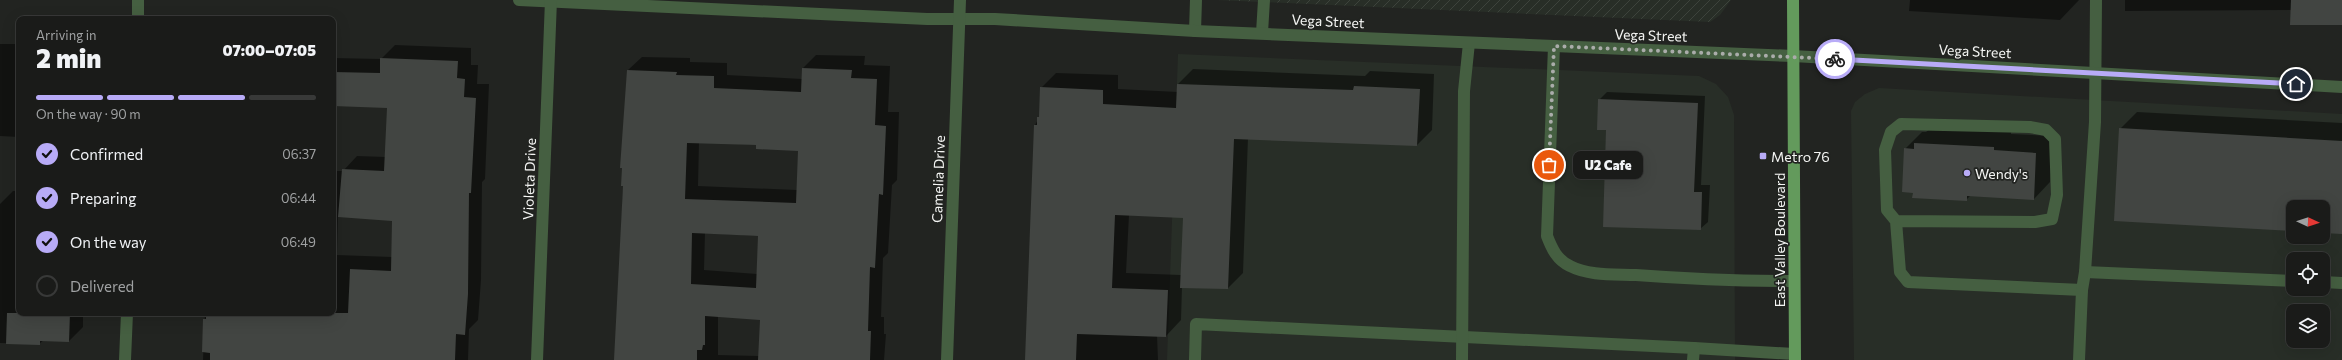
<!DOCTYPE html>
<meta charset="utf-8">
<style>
:root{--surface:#1a1b19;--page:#272826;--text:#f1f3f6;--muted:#9fa1a2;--line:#383938;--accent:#b8abf7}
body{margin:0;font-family:Commissioner,sans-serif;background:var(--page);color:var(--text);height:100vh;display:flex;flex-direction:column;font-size:15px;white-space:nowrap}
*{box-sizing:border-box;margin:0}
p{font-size:13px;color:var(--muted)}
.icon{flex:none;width:22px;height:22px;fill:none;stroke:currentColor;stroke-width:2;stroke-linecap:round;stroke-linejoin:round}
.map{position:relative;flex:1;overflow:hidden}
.drawer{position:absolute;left:16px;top:16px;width:320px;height:300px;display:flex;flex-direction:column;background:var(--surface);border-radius:8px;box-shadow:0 4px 16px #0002,0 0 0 1px var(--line)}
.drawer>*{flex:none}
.needle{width:26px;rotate:93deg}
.fabs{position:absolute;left:2286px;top:200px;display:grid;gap:8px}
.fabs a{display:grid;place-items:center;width:44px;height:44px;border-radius:8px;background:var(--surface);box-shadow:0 4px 16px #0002,0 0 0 1px var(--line);font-size:20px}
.pin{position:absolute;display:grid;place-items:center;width:34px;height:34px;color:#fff;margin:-17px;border:2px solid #fff;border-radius:50%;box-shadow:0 1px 4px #0007}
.courier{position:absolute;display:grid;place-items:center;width:40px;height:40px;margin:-20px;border:3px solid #b8abf7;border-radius:50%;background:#fff;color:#222;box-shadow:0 1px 5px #0007}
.bubble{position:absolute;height:28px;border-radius:8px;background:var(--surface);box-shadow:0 4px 16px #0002,0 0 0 1px var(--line);font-size:13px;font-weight:800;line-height:28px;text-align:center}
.head em{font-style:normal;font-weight:800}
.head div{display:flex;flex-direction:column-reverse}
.head{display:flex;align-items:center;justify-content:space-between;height:68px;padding:0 20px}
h1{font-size:26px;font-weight:800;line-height:30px}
.bar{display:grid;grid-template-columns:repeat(4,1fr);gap:6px 4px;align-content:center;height:48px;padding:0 20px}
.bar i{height:5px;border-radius:3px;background:var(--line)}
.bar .active{background:var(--accent)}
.bar p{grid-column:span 4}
ol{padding:0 20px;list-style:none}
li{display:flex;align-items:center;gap:12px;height:44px}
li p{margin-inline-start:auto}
li .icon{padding:4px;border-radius:50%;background:var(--accent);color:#111;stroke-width:4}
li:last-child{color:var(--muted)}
li i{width:22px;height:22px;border:2px solid var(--line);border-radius:50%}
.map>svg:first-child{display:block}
.built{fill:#282e27;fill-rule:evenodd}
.industrial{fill:url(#industrial-furrows)}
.shadow{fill:#0007;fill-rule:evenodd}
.building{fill:#424542;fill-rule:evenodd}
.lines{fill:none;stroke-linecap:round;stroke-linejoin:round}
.lane{stroke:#455f41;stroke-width:12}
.street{stroke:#455f41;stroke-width:12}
.primary{stroke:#639a5c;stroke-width:12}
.done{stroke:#aaacaa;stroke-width:4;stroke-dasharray:0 7.2}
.route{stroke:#b8abf7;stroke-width:5}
.poi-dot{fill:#b8abf7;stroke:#222421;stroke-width:1.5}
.labels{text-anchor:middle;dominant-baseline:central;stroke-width:3.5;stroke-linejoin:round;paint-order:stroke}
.street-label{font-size:14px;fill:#f4f5f3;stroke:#222421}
.poi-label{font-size:14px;fill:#f4f5f3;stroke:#222421;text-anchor:start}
</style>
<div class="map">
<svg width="2342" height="360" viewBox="0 0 2342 360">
<defs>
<pattern id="industrial-furrows" width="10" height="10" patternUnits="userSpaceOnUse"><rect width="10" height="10" fill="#282e27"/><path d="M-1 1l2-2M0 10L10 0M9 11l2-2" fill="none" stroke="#3d433c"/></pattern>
</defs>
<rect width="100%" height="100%" fill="#222421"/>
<g class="built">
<path d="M1178 54 1699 76 1716 84 1728 97 1734 115 1735 360H1167Z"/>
<path d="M1879 88 2342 114V360H1854L1851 111 1855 102 1865 94ZM2293 207H2323V237H2293ZM2293 259H2323V289H2293ZM2293 311H2323V341H2293Z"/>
</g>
<path class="industrial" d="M1218 0H1731L1720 15 1710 22Z"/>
<g class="shadow">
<path d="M1910 0H2079L2060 20 1909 11Z"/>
<path d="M2125 0H2342V24L2291 10 2125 11Z"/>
<path d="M0 44H19V137L0 136Z"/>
<path d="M395 45 471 48V65H478L477 84H489L485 179 482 182 481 280 478 320 469 329 468 360H203L205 313H333V171H343L357 156 386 157 388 107 333 105V58L381 59ZM338 216 393 220 392 257 337 255Z"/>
<path d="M816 55 865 56 864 65 890 66 888 112H899L897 180 892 185 888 253 883 258 881 317H884V334H886L884 360H616L628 70 642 57 690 58V62L727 63V75L802 79 803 68ZM699 142 758 145 799 150 797 190 698 186ZM705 233 759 236 757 274 704 270ZM718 316 761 319 759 356 718 355Z"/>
<path d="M1193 69 1365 76 1370 71 1434 74 1432 130 1417 145 1248 138 1243 273 1228 288 1182 287 1181 320 1166 336 1157 335 1158 360H1027L1035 125 1040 116 1041 88 1056 73 1118 75V89L1178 92V84ZM1129 215 1184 217 1181 275 1126 273Z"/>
<path d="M1607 92 1705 96 1701 185H1710L1708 222 1700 229 1607 130 1599 100Z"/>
<path d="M2137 112 2342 123V233L2323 232V207H2293V230L2120 129Z"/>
<path d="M1932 127 2011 131V134L2053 136 2050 182 2034 199 1971 195 1966 200 1914 192 1905 149 1922 132H1926Z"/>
<path d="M13 191H19V313H83V327L69 341 44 340 39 344 0 343V204Z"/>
</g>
<g class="building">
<path d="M2291 0H2342V25H2290Z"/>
<path d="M380 58 458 61 457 78 465 79 464 97 476 98 471 193H469L468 294 465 335 456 334 455 360H210V353L202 352 203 319H206V313H348L350 269 391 271 392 221 338 217 342 169 384 171 387 108 333 106V72L380 73Z"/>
<path d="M802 68 852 70 851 78 877 79 875 125 886 126 883 195 879 194 875 268 870 267 868 331H871L870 360H758L760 320 705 316V345H703L702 350H697V360H614L623 186H621L622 168H620L627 70 677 72 676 75 714 76V88L801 92ZM687 143 756 145V149L798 151 796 203 685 199ZM692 233 758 236 756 288 691 284Z"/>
<path d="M1177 84 1353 90 1354 86 1420 89 1417 146 1234 139 1228 289 1180 288 1183 218 1115 215 1112 288 1168 290 1166 337 1077 334 1076 360H1025L1034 125H1037V117H1039L1040 87 1103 90V104L1176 108Z"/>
<path d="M1598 99 1698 103 1694 192H1702L1701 230 1603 227 1606 130H1597Z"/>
<path d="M2119 128 2342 141V234L2323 233V207H2293V231L2114 221Z"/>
<path d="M1914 143 1994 147V150L2036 153 2034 200 1967 196V201L1912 198 1913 193 1902 192 1904 148 1914 149Z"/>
<path d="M7 313H70L69 342 40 341V345L6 344Z"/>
</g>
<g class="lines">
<g class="lane">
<path d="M1195 31 1196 0"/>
<path d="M1262 33 1264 0"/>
<path d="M1554 46 1547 236C1552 249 1557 260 1570 266 1589 276 1615 274 1636 275 1688 279 1741 281 1794 281"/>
<path d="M1896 221 2035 222 2052 219 2057 195 2055 139 2046 130 2030 127 1901 124 1891 132 1885 150 1887 210 1896 221 1900 272 1908 282 2082 290"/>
<path d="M2085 272 2293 281"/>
<path d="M2323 282 2342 283"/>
<path d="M1694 348 1794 354"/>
<path d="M1195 360 1196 324 1694 348 1693 360"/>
<path d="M1462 360 1464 91 1469 43"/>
<path d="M2079 360 2082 290 2085 272 2095 122 2096 0"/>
</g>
<g class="street">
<path d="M519 0 927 19H995L1195 31 1793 56 2342 87"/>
<path d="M138 19V0"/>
<path d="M125 360 127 313"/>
<path d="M537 360 551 0"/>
<path d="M947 360 960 0"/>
</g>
<path class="primary" d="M1793 0 1795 360"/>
</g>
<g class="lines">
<path class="done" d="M1549 165 1554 46 1835 59"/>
<path class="route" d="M1835 59 2296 84"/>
</g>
<g class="poi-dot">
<rect x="1759" y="152" width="8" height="8" rx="2"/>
<circle cx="1967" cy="173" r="4"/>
</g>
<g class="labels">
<g class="street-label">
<text transform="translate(1328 21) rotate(3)">Vega Street</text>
<text transform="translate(1651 35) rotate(2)">Vega Street</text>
<text transform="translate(1975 51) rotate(3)">Vega Street</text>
<text transform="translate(529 179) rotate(-88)">Violeta Drive</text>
<text transform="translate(938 179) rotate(-88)">Camelia Drive</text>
<text transform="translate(1779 240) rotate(-90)">East Valley Boulevard</text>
</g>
<g class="poi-label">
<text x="1771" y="156">Metro 76</text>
<text x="1975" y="173">Wendy's</text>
</g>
</g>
</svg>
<div class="fabs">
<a><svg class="needle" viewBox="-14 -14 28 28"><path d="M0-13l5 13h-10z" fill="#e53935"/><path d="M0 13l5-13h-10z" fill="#9fa1a2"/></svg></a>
<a><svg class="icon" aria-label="locate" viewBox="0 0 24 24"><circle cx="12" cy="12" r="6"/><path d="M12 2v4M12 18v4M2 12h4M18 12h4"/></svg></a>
<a><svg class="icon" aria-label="layers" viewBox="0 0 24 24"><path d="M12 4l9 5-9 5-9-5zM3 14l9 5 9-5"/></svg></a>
</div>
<div class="pin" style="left:1549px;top:165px;background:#ea580c"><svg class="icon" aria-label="bag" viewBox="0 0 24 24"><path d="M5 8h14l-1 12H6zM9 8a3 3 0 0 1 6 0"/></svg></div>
<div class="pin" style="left:2296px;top:84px;background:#1f2937"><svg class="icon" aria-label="home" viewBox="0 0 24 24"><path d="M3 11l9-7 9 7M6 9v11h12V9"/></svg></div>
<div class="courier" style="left:1835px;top:59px"><svg class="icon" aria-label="bike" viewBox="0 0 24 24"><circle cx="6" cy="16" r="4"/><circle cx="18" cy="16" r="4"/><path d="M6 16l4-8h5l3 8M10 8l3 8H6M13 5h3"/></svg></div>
<div class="bubble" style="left:1573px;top:151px;width:70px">U2 Cafe</div>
<section class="drawer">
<div class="head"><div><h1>2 min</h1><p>Arriving in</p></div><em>07:00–07:05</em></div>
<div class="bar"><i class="active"></i><i class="active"></i><i class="active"></i><i></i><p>On the way · 90 m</p></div>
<ol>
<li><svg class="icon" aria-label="check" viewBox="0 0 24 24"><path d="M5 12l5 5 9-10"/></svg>Confirmed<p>06:37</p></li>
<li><svg class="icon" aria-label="check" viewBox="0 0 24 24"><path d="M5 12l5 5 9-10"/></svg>Preparing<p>06:44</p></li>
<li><svg class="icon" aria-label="check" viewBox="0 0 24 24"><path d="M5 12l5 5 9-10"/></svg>On the way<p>06:49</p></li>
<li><i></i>Delivered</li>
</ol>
</section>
</div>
